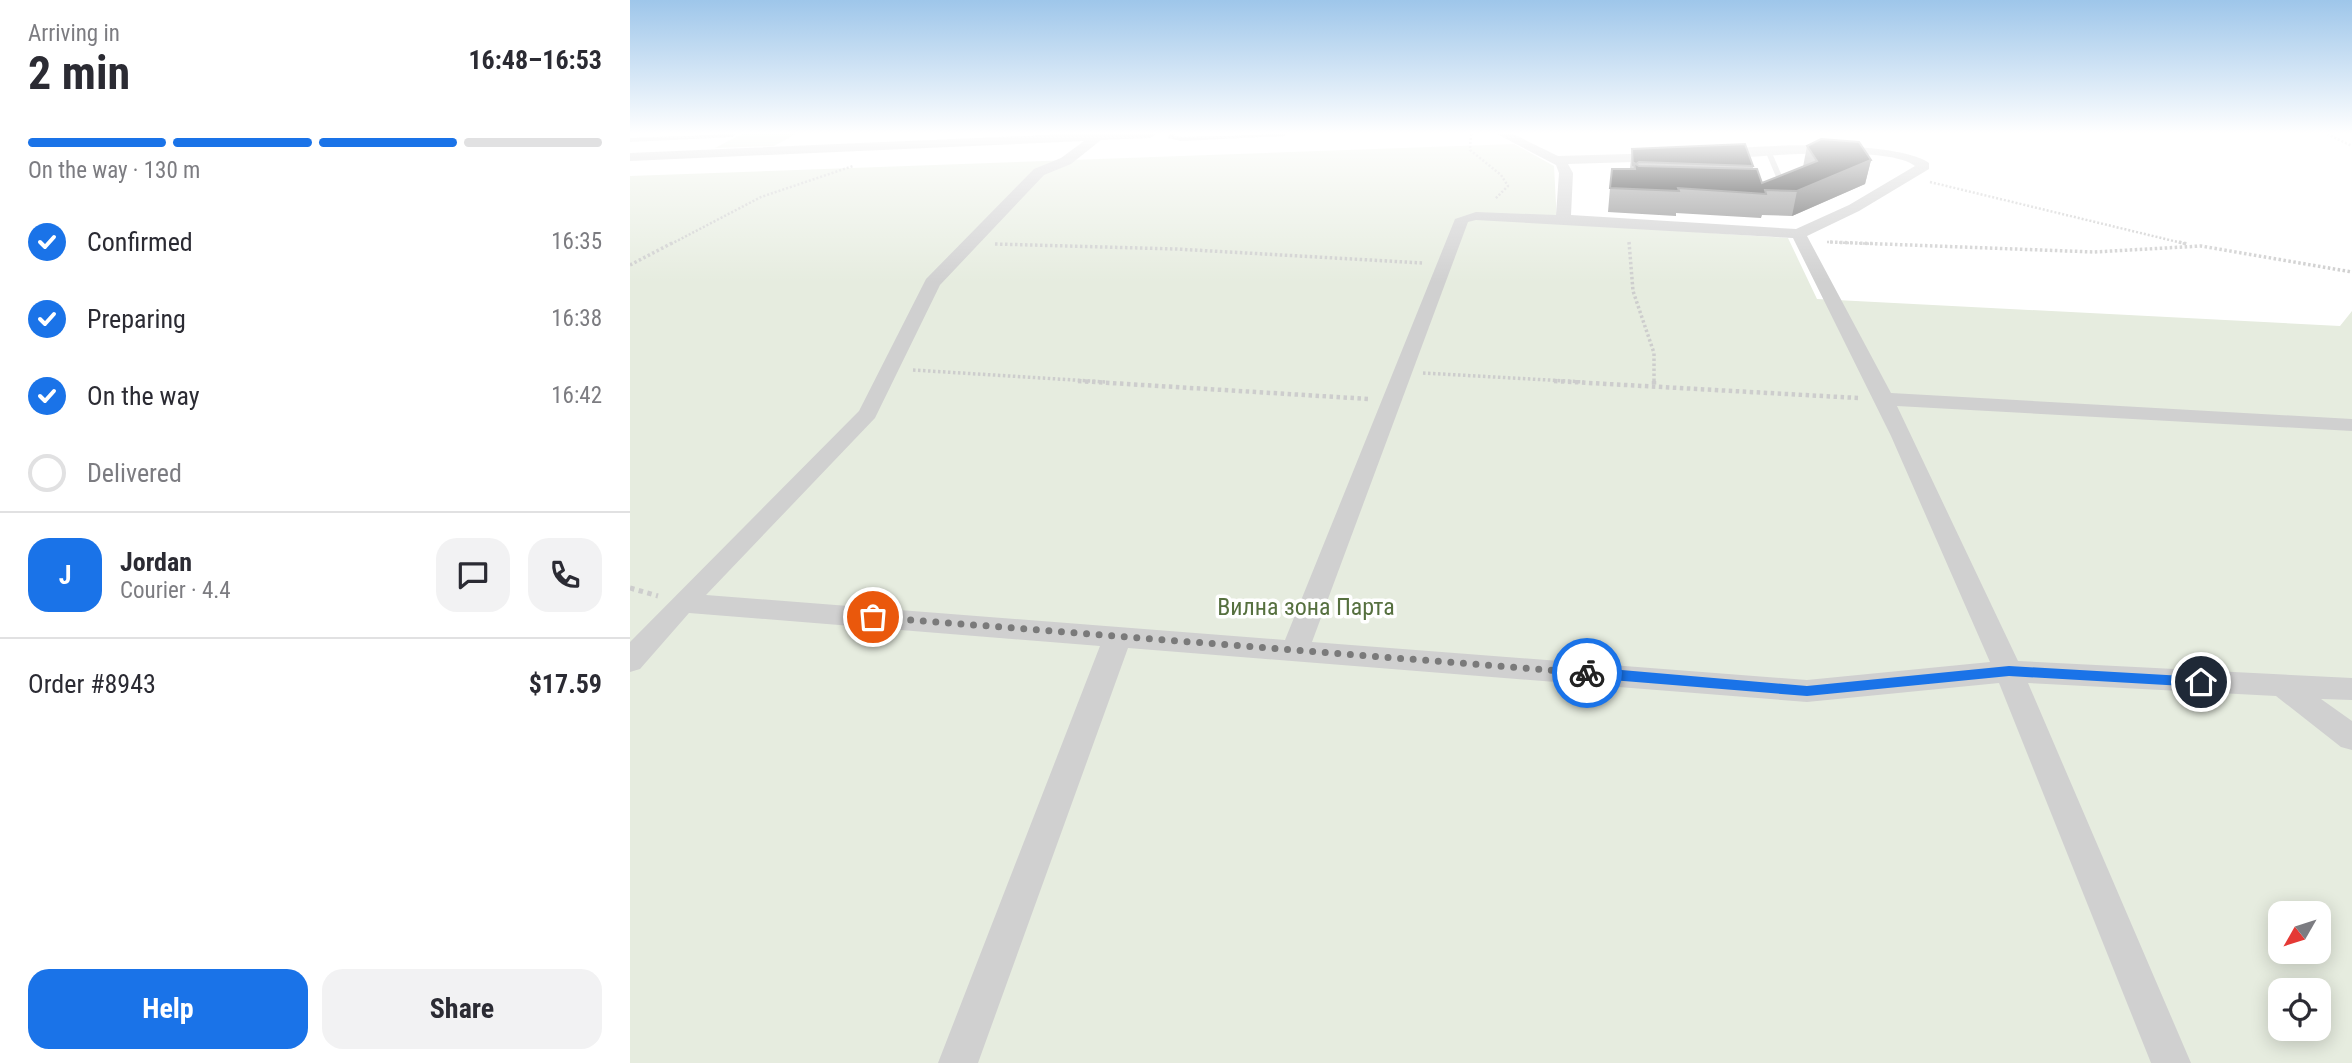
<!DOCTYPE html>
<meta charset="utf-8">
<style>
:root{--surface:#fff;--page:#f2f2f3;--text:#2b2b33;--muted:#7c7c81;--line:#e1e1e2;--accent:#1a73e8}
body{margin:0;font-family:"Roboto Condensed",sans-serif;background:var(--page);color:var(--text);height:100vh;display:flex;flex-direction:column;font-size:26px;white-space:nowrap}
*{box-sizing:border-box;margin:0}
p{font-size:23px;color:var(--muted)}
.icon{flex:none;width:38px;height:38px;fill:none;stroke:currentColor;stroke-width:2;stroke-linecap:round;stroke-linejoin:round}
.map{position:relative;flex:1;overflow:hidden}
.details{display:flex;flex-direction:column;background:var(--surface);width:630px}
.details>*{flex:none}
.needle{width:46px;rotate:231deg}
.fabs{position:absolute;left:1638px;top:901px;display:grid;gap:14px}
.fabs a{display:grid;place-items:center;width:63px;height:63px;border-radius:14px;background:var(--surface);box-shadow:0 4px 18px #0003;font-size:35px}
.pin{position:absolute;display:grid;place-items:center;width:60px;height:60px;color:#fff;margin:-30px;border:4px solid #fff;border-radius:50%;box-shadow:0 2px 7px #0007}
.courier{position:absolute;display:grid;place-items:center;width:70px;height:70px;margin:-35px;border:5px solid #1a73e8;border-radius:50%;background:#fff;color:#222;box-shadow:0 2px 9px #0007}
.headline em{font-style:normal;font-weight:700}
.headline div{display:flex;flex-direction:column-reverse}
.headline{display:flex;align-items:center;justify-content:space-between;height:119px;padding:0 28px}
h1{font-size:46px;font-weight:700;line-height:52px}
.bar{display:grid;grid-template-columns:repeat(4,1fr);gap:10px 7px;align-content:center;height:84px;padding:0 28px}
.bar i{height:9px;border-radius:5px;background:var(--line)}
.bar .selected{background:var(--accent)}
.bar p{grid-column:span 4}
.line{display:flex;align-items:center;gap:18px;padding:0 28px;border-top:2px solid var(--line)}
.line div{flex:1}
.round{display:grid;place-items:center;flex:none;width:74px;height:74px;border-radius:21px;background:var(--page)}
ol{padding:0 28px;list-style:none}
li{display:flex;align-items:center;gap:21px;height:77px}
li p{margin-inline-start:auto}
li .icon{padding:7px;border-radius:50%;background:var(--accent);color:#fff;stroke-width:4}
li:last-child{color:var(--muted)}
li i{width:38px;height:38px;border:4px solid var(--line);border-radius:50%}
.primary-button{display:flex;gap:14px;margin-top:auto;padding:14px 28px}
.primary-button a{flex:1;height:80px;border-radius:21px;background:var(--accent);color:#fff;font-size:28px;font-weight:700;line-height:80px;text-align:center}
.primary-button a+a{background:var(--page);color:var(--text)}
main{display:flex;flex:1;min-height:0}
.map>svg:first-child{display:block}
.green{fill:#e6ecdf;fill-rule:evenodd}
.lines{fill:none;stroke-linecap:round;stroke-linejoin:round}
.path-far3{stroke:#cdcdcd;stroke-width:2.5;stroke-dasharray:2 2;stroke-linecap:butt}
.path-far2{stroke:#cdcdcd;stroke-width:3.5;stroke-dasharray:2.5 2.5;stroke-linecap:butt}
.path-far1{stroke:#cdcdcd;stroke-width:4.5;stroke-dasharray:3.5 3.5;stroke-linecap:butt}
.path{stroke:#cdcdcd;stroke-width:5;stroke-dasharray:4.5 4.5;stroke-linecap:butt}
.lane{fill:#d0d0d0;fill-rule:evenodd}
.street{fill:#d0d0d0;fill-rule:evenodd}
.wall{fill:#8c8c8c}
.shaded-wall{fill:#5f5f5f}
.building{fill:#1a1a1a;stroke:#5f5f5f;stroke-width:2}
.route{fill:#1a73e8}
.done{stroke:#7a7a7a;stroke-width:7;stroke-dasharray:0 12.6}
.labels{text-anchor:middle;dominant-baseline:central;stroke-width:7;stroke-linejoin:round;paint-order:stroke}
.park-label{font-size:24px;fill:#56703f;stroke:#fff}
</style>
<main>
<section class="details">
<div class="headline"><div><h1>2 min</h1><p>Arriving in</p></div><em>16:48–16:53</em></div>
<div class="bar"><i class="selected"></i><i class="selected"></i><i class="selected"></i><i></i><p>On the way · 130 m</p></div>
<ol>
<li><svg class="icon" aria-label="check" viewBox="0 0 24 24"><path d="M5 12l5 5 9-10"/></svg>Confirmed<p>16:35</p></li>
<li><svg class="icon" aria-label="check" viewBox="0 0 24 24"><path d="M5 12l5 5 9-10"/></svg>Preparing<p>16:38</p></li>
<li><svg class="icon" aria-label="check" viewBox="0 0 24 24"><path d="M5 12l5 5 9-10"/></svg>On the way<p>16:42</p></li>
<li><i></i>Delivered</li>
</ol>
<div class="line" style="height:126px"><b class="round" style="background:var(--accent);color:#fff">J</b><div><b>Jordan</b><p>Courier · 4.4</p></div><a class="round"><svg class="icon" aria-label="chat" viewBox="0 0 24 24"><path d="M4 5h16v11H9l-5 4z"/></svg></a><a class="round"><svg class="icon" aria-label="phone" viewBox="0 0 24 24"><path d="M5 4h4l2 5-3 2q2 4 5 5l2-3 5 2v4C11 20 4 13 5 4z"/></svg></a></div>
<div class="line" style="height:91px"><div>Order #8943</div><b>$17.59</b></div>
<div class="primary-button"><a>Help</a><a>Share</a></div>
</section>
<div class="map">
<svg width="1722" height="1063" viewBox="0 0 1722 1063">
<rect width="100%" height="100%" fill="#fff"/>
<g class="green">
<path d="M112 134H166L144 146 85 148Z"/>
<path d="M884 144 924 166 927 223 1158 238 1187 299 1710 326 1722 311V1063H0V176ZM1650 914H1689V952H1650ZM1650 990H1689V1029H1650Z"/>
</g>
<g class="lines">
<g class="path-far3">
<path d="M841 134 840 150 871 175 878 186 865 199"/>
<path d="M1697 134 1722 146"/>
<path d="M1300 182 1556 244"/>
<path d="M1197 242 1247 244"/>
<path d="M41 244 131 197 223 166"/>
</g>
<g class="path-far2">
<path d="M999 242 1003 291 1024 353V382"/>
<path d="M1200 242 1464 252 1571 246 1722 272"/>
<path d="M1549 242 1557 244"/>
<path d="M365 244 546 249 793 263"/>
<path d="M0 265 44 242"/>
<path d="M283 370 476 382"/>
<path d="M793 373 954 382"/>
</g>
<g class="path-far1">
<path d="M448 381 739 399"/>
<path d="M924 381 1228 398"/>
<path d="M1024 381V386"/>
</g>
<path class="path" d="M0 588 28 596"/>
<g class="lane">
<path d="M105 134 103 137 0 142V138Z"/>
<path d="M539 134H545L544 136 551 137 657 134 654 136 551 141 538 138Z"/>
<path d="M1139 151 1142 153 1156 185 1147 191 1143 189 1149 184 1136 153Z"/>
</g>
<path class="street" d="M437 134H526L520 138 471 140 441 164 414 175 310 285 245 418 76 595 655 640 825 219 846 212 926 215 929 173 926 165 867 134H883L928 156 1035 153 1042 157 1035 161 938 164 943 173 941 215 1166 229 1219 205 1285 166C1256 144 1125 157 1085 159L1078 155 1080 152C1120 143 1268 140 1299 163V169L1229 211 1177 236 1261 393 1722 419V431L1267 406 1388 661 1722 678V700L1691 699 1722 721V750L1711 747 1646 696 1398 683 1561 1063H1521L1369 683 1177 702 498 648 348 1063H308L470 646 59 613 10 669 0 672V642L229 411 296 279 404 169 431 158 454 141 0 161V153ZM846 220 1163 238 1261 436 1360 662 1177 680 682 642 838 222Z"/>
</g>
<path class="wall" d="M1177 146 1241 160 1235 184 1162 216 1132 215 1131 218 1046 213V216L978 212 980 188 1000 169 1002 149 1123 166V169L1132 183 1173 167Z"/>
<path class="shaded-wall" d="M1241 160 1235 184 1162 216 1167 191Z"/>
<g class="building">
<path d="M1191 139 1229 142 1241 160 1167 191 1135 190 1136 194 1048 188 1049 191 980 188 982 169H1005L1004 163 1009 166 1127 169 1132 183 1187 161 1177 146Z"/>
<path d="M1115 144 1123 166 1009 162 1006 164 1004 163 1003 166 1002 149Z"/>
</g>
<linearGradient id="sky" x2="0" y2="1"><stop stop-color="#9ec6ea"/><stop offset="0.47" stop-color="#fff"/><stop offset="1" stop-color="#fff" stop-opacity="0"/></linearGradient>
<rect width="1722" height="283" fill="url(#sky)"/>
<path class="route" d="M1379 666 1571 677 1578 682 1571 687 1379 676 1177 696 957 678 950 673 957 667 1177 686Z"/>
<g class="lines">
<path class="done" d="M243 617 957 673"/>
</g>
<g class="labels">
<g class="park-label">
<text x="676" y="607">Вилна зона Парта</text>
</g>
</g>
</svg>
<div class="fabs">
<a><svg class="needle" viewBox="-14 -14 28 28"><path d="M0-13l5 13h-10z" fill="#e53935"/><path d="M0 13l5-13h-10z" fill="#7c7c81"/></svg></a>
<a><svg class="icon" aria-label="locate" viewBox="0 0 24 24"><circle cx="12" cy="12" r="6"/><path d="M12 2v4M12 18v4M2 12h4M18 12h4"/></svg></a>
</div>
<div class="pin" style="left:243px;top:617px;background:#ea580c"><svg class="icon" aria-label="bag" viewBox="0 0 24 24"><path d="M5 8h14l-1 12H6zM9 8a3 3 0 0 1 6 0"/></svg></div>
<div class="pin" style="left:1571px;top:682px;background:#1f2937"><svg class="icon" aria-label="home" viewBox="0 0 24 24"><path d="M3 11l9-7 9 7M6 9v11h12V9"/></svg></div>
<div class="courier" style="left:957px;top:673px"><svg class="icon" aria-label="bike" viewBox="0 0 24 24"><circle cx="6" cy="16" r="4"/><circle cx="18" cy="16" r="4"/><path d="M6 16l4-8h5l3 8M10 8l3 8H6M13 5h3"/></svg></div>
</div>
</main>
